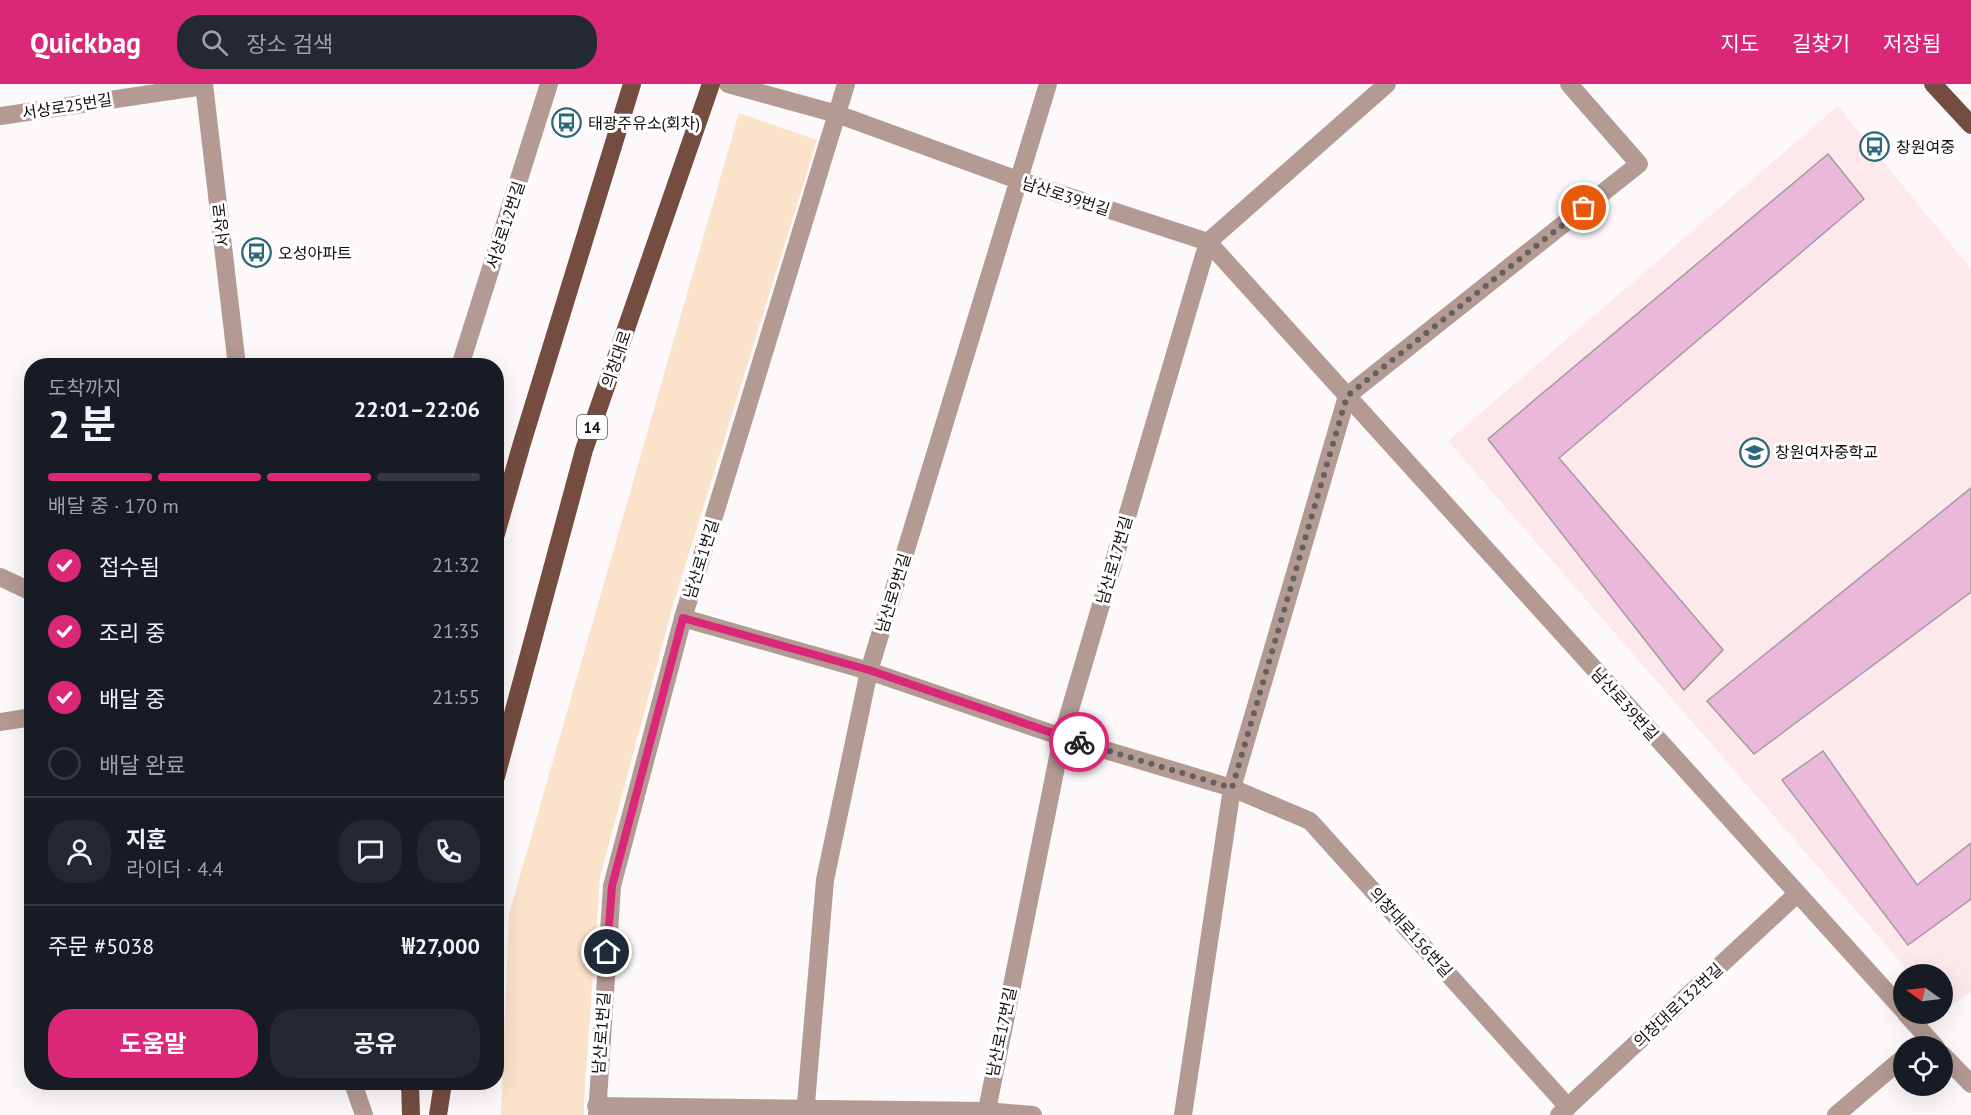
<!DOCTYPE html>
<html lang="ko">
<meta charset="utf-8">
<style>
:root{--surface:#171b24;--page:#242831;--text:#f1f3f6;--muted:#9ea1a6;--line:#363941;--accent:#db2777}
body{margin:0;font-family:"PT Sans","Noto Sans KR",sans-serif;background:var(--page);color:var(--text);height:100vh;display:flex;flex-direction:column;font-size:22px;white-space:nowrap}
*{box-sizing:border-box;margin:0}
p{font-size:20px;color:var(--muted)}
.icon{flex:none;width:33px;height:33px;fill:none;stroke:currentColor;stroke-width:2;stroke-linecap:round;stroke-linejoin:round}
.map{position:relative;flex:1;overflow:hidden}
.drawer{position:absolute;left:24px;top:274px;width:480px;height:732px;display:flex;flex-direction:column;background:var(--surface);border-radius:24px;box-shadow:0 6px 24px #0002}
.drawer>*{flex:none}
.needle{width:39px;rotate:284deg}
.tools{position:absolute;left:1893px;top:880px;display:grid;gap:12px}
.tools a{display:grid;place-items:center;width:60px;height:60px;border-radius:50%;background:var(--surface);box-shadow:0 6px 24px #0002;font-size:30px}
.pin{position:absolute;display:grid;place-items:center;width:51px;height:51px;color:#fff;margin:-26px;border:3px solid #fff;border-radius:50%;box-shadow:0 2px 6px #0007}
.courier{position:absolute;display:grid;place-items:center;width:60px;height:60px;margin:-30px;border:4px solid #db2777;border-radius:50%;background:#fff;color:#222;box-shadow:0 2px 8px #0007}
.headline em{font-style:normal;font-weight:700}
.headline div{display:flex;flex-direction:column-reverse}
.headline{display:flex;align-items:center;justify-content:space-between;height:102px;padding:0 24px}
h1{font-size:39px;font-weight:700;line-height:45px}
.bar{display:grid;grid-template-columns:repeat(4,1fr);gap:9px 6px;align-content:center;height:72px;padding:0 24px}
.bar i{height:8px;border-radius:4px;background:var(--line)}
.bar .on{background:var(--accent)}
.bar p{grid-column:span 4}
.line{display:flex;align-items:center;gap:15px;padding:0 24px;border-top:2px solid var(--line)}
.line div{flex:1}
.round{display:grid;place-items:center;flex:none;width:63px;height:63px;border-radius:24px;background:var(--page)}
ol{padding:0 24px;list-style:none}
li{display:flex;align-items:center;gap:18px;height:66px}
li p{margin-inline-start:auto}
li .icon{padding:6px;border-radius:50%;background:var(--accent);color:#fff;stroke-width:4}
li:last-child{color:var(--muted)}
li i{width:33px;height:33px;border:3px solid var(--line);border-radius:50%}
.action{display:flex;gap:12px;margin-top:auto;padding:12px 24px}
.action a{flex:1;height:69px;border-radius:24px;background:var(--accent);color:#fff;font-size:24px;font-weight:700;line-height:69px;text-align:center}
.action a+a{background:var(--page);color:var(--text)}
header{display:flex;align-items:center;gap:36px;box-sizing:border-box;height:84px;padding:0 30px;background:var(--accent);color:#fff}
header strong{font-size:28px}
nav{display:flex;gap:33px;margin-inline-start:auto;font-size:21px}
.search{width:420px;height:54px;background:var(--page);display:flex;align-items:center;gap:15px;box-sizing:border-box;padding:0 21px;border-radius:24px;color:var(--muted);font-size:22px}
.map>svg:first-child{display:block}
.built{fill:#fde9eb}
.green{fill:#fbe2cb}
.building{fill:#eab9d9;stroke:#aa97a3;stroke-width:1.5}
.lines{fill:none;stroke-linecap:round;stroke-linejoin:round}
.minor{stroke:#b39a93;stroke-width:18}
.major{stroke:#754c40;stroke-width:18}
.done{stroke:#665f60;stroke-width:6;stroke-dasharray:0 10.8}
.route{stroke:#db2777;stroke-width:8}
.labels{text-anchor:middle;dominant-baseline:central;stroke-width:6;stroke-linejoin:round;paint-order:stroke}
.shield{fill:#fff;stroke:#5a5556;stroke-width:1.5}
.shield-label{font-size:15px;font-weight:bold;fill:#140c0d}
.street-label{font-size:16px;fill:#140c0d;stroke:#fff}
.poi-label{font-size:16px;fill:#140c0d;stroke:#fff;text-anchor:start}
</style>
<header>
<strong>Quickbag</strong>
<div class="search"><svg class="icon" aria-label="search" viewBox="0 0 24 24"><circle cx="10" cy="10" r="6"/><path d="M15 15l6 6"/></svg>장소 검색</div>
<nav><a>지도</a><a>길찾기</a><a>저장됨</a></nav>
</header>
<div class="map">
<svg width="1971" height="1031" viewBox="0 0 1971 1031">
<rect width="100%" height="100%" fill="#fdf8f9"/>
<path class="built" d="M1838 22 1971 185V908L1943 928 1942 891H1912L1448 357Z"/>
<path class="green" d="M739 29 817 56 673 521 600 793 584 1016V1031H501L509 830Z"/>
<g class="building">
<path d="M1828 70 1864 115 1559 374 1723 566 1684 606 1488 355Z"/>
<path d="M1971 404V508L1754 670 1707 617Z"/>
<path d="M1823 667 1917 801 1971 759V815L1908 861 1782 696Z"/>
</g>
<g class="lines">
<g class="minor">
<path d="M204 0 237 282"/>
<path d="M728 0 837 30 1018 96 1208 158 1904 927"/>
<path d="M0 32 204 2"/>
<path d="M460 282 549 0"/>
<path d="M0 493 32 508"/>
<path d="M683 534 869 587 1062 653 1232 704 1310 737 1568 1023"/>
<path d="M0 638 32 633"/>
<path d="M1906 930 1936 963"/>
<path d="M1942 970 1971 1000"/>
<path d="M353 999 364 1031"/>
<path d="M596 1022 985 1027 1033 1031"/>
<path d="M597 1031 612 802 683 534 846 0"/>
<path d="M805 1031 825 796 869 587 1048 0"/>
<path d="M986 1031 1062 653 1208 158 1387 0"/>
<path d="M1183 1031 1232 704 1347 312 1639 80 1569 0"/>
<path d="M1559 1031 1797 810"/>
<path d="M1836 1031 1904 973"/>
</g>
<g class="major">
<path d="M1933 0 1971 41"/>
<path d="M496 450 522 359 632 0"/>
<path d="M496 693 584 366 711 0"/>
<path d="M410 999 411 1031"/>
<path d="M438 1031 443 999"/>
</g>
</g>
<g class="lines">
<path class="done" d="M1079 658 1232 704 1347 312 1584 124"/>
<path class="route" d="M607 868 612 802 683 534 869 586 1079 658"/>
</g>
<defs>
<symbol id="bus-ring" viewBox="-11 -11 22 22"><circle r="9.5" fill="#fff" stroke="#2a687e" stroke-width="1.5"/><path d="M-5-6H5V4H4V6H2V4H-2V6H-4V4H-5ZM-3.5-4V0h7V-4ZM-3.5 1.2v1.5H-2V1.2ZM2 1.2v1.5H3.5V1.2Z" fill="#2a687e"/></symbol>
<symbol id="school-ring" viewBox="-11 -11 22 22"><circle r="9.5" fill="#fff" stroke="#2a687e" stroke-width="1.5"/><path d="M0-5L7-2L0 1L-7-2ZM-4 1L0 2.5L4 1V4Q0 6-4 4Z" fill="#2a687e"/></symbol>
</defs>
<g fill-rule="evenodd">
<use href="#bus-ring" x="550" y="22" width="33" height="33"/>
<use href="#bus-ring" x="1858" y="46" width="33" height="33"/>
<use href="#bus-ring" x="240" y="152" width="33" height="33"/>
<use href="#school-ring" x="1738" y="352" width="33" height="33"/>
</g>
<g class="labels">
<rect class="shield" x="577" y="331" width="30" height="24" rx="4.5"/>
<g class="shield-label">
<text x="592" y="343">14</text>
</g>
<g class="street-label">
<text transform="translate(67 22) rotate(-9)">서상로25번길</text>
<text transform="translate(1066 112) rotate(18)">남산로39번길</text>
<text transform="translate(221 141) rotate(-97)">서상로</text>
<text transform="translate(505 141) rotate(-72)">서상로12번길</text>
<text transform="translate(616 275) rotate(-71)">의창대로</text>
<text transform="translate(701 475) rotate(-73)">남산로1번길</text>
<text transform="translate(1114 476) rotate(-74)">남산로17번길</text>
<text transform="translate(893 509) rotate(-73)">남산로9번길</text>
<text transform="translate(1625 620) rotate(48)">남산로39번길</text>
<text transform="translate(1411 848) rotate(48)">의창대로156번길</text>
<text transform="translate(1678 921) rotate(-43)">의창대로132번길</text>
<text transform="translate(1001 948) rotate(-78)">남산로17번길</text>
<text transform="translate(601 949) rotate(-86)">남산로1번길</text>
</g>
<g class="poi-label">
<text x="588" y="39">태광주유소(회차)</text>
<text x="1896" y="63">창원여중</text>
<text x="278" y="169">오성아파트</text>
<text x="1775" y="368">창원여자중학교</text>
</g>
</g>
</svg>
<div class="tools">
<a><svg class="needle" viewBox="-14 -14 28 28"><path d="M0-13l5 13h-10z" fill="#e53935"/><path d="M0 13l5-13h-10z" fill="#9ea1a6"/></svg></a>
<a><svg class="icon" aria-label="locate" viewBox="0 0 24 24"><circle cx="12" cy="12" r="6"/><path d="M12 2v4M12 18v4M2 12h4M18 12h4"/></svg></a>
</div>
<div class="pin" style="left:1584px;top:124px;background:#ea580c"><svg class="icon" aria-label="bag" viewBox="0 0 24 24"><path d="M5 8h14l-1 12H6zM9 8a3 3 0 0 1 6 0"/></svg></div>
<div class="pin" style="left:607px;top:868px;background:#1f2937"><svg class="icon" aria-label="home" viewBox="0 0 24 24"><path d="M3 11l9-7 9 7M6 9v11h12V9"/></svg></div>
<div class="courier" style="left:1079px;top:658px"><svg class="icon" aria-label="bike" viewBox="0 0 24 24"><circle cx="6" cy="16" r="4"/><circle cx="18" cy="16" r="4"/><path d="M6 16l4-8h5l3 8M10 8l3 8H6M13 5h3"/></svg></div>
<section class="drawer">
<div class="headline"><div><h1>2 분</h1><p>도착까지</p></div><em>22:01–22:06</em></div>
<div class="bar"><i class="on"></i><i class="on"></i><i class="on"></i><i></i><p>배달 중 · 170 m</p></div>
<ol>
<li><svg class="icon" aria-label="check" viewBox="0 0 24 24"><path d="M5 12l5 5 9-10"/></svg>접수됨<p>21:32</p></li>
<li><svg class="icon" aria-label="check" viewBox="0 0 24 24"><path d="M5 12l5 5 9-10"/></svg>조리 중<p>21:35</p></li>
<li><svg class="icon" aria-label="check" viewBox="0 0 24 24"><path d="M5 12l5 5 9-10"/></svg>배달 중<p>21:55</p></li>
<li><i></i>배달 완료</li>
</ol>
<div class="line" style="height:108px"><a class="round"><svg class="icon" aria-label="person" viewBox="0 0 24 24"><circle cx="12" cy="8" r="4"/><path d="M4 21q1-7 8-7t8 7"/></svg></a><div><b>지훈</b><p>라이더 · 4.4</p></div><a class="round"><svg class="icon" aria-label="chat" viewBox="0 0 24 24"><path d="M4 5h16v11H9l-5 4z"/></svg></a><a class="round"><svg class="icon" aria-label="phone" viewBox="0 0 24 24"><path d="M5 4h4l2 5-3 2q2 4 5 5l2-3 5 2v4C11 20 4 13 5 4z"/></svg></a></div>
<div class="line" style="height:78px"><div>주문 #5038</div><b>₩27,000</b></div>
<div class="action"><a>도움말</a><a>공유</a></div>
</section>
</div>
